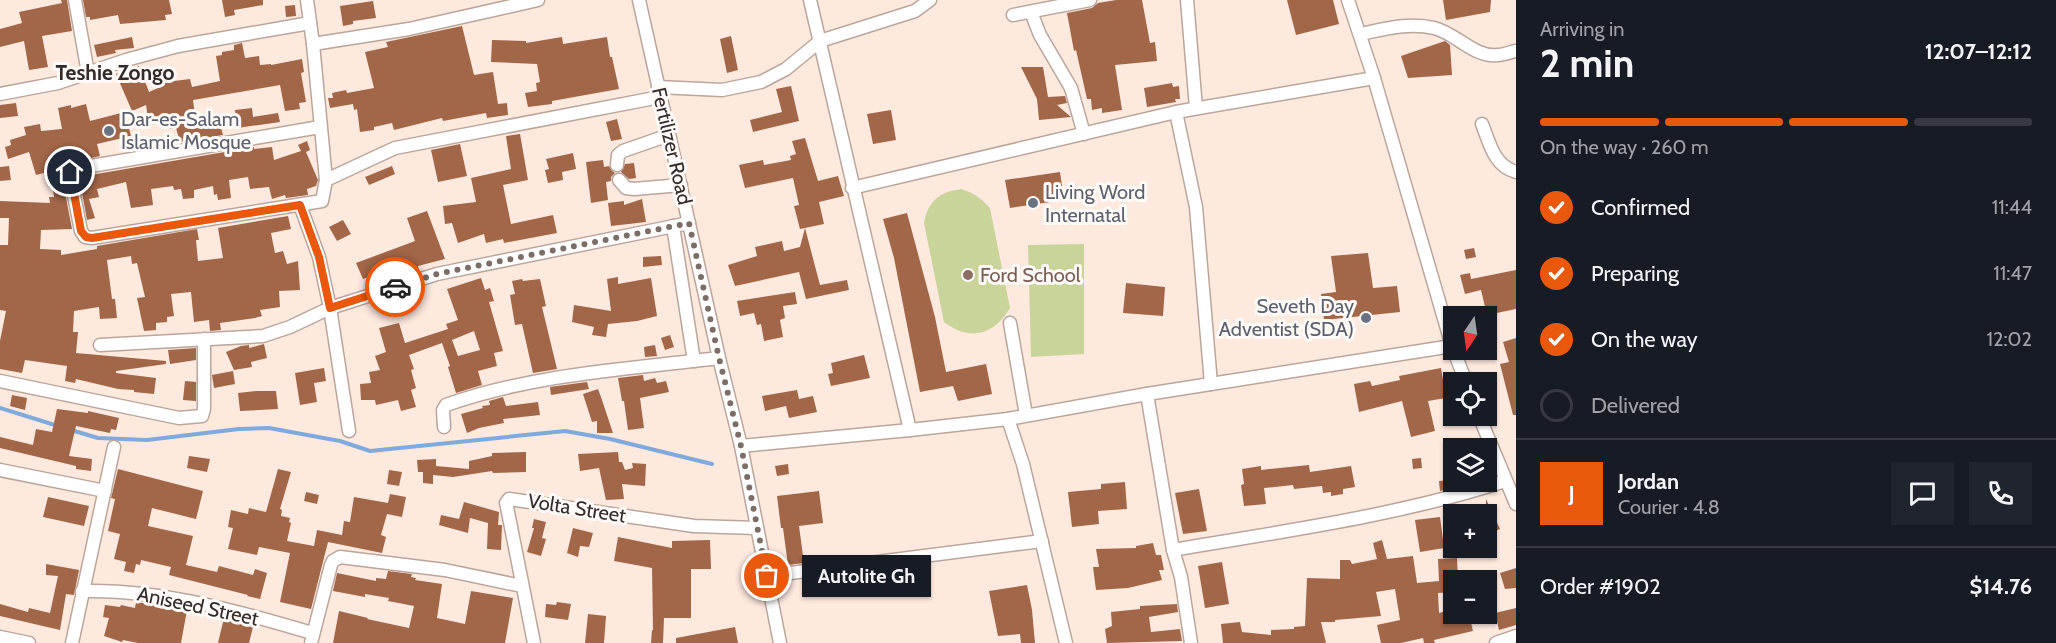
<!DOCTYPE html>
<meta charset="utf-8">
<style>
:root{--surface:#171b24;--page:#20242c;--text:#f1f3f6;--muted:#9ea1a6;--line:#363941;--accent:#ea580c}
body{margin:0;font-family:Cabin,sans-serif;background:var(--page);color:var(--text);height:100vh;display:flex;flex-direction:column;font-size:22px;white-space:nowrap}
*{box-sizing:border-box;margin:0}
p{font-size:20px;color:var(--muted)}
.icon{flex:none;width:33px;height:33px;fill:none;stroke:currentColor;stroke-width:2;stroke-linecap:round;stroke-linejoin:round}
.map{position:relative;flex:1;overflow:hidden}
.sheet{display:flex;flex-direction:column;background:var(--surface);width:540px}
.sheet>*{flex:none}
.needle{width:39px;rotate:193deg}
.buttons{position:absolute;left:1443px;top:306px;display:grid;gap:12px}
.buttons a{display:grid;place-items:center;width:54px;height:54px;border-radius:0px;background:var(--surface);box-shadow:0 2px 4px #0004;font-size:30px}
.pin{position:absolute;display:grid;place-items:center;width:51px;height:51px;color:#fff;margin:-26px;border:3px solid #fff;border-radius:50%;box-shadow:0 2px 6px #0007}
.courier{position:absolute;display:grid;place-items:center;width:60px;height:60px;margin:-30px;border:4px solid #ea580c;border-radius:50%;background:#fff;color:#222;box-shadow:0 2px 8px #0007}
.bubble{position:absolute;height:42px;border-radius:0px;background:var(--surface);box-shadow:0 2px 4px #0004;font-size:20px;font-weight:700;line-height:42px;text-align:center}
.headline em{font-style:normal;font-weight:700}
.headline div{display:flex;flex-direction:column-reverse}
.headline{display:flex;align-items:center;justify-content:space-between;height:102px;padding:0 24px}
h1{font-size:39px;font-weight:700;line-height:45px}
.bar{display:grid;grid-template-columns:repeat(4,1fr);gap:9px 6px;align-content:center;height:72px;padding:0 24px}
.bar i{height:8px;border-radius:4px;background:var(--line)}
.bar .selected{background:var(--accent)}
.bar p{grid-column:span 4}
.line{display:flex;align-items:center;gap:15px;padding:0 24px;border-top:2px solid var(--line)}
.line div{flex:1}
.round{display:grid;place-items:center;flex:none;width:63px;height:63px;border-radius:0px;background:var(--page)}
ol{padding:0 24px;list-style:none}
li{display:flex;align-items:center;gap:18px;height:66px}
li p{margin-inline-start:auto}
li .icon{padding:6px;border-radius:50%;background:var(--accent);color:#fff;stroke-width:4}
li:last-child{color:var(--muted)}
li i{width:33px;height:33px;border:3px solid var(--line);border-radius:50%}
main{display:flex;flex:1;min-height:0}
.map>svg:first-child{display:block}
.green{fill:#c9d49b}
.lines{fill:none;stroke-linecap:round;stroke-linejoin:round}
.stream{stroke:#7faade;stroke-width:4}
.building{fill:#a26648;fill-rule:evenodd}
.minor-casing{stroke:#baa69c;stroke-width:15}
.minor{stroke:#fff;stroke-width:12}
.done{stroke:#7a6e67;stroke-width:6;stroke-dasharray:0 10.8}
.route{stroke:#ea580c;stroke-width:8}
.worship-dot{fill:#6b7280;stroke:#fefaf8;stroke-width:2}
.education-dot{fill:#8d6e63;stroke:#fefaf8;stroke-width:2}
.labels{text-anchor:middle;dominant-baseline:central;stroke-width:6;stroke-linejoin:round;paint-order:stroke}
.worship-label{font-size:20px;fill:#5b616d;stroke:#fefaf8;text-anchor:start}
.street-label{font-size:20px;fill:#332b27;stroke:#fefaf8}
.education-label{font-size:20px;fill:#785e54;stroke:#fefaf8;text-anchor:start}
.neighbourhood-label{font-size:21px;font-weight:bold;fill:#332b27;stroke:#fefaf8}
</style>
<main>
<div class="map">
<svg width="1516" height="643" viewBox="0 0 1516 643">
<rect width="100%" height="100%" fill="#fee9df"/>
<g class="green">
<path d="M961 189C974 193 981 198 990 208L1010 308C994 335 970 342 944 322L924 223C928 201 939 192 961 189Z"/>
<path d="M1084 244V354L1031 357 1028 245Z"/>
</g>
<g class="lines">
<g class="stream">
<path d="M0 408 58 426"/>
<path d="M71 430 98 438 147 440 239 429 269 428 340 441 370 451 565 431 610 439 712 464"/>
</g>
</g>
<g class="building">
<path d="M61 0H67L72 31 42 36 48 67 29 70 24 41 0 47V29L22 23 19 12 62 3Z"/>
<path d="M83 0H169L172 14 165 15 166 20 120 24 118 15 90 20V17H86Z"/>
<path d="M222 0H263V5L234 10 235 15 225 17Z"/>
<path d="M1116 0H1142L1150 43 1155 42 1157 61 1115 65 1122 110 1102 113V108L1092 110 1091 99H1087L1076 50 1074 51 1067 13 1092 8 1098 3Z"/>
<path d="M1287 0H1333L1339 24 1296 35Z"/>
<path d="M1443 0H1491L1490 12 1446 20Z"/>
<path d="M373 1 376 18 353 21V24L343 26 340 6Z"/>
<path d="M295 5 296 16 286 17 285 6Z"/>
<path d="M462 26 474 75 493 72 498 104 507 103 508 115 487 118 486 113 443 121 442 118 394 130 392 123 374 127V130L360 132 357 109 354 110 353 104 330 108 328 98H333L332 93 346 90 347 93 374 88 365 52 388 47 386 42Z"/>
<path d="M731 36 738 70 727 73 720 39Z"/>
<path d="M132 37 134 48 115 50 116 53 97 57 94 45Z"/>
<path d="M562 37 563 44 607 37 610 57H612L619 89 552 101V104L528 107 525 93 537 91 536 83 540 82 537 64 491 62 492 40 526 41V43Z"/>
<path d="M1445 41 1450 45 1452 75 1408 78 1401 56Z"/>
<path d="M242 43 245 58 259 56 260 65 271 64V65L302 59 304 72 301 73 306 102 299 103 300 109 285 111 280 85 193 100 195 115 212 113 215 125 220 124 223 135 180 142 176 128 170 129 168 120 149 124 146 105 132 111 116 74 139 66 149 92 165 85 164 83 174 81 190 79 192 87 220 81 216 56 222 55V52L234 50V45Z"/>
<path d="M1021 67H1043L1048 97 1065 96 1067 103 1057 105 1071 117 1039 120 1037 99Z"/>
<path d="M1172 83 1173 87 1179 86 1180 99H1175L1176 102 1147 107 1144 88Z"/>
<path d="M791 86 799 121 753 132 750 120 782 112 776 89Z"/>
<path d="M16 103 18 116 0 118V105Z"/>
<path d="M86 104 90 121 125 112 131 136 97 144 100 156 66 164 62 177 72 229 41 230 40 249 61 250V255L97 249V246L197 229 199 240H196L198 261 223 258 218 228 288 216 291 229 271 233 275 253 283 251 287 264 298 261 300 290 279 291 280 307 260 310 262 316 255 318 220 323 221 330 210 331 209 320 194 322 191 292 171 294 174 316 167 317V322L156 323V330L144 331 137 298 145 297 137 263 132 264 131 256 107 260 112 299H115L117 318 100 319 99 307 74 311 73 332H78L76 353 166 361V364L116 371V373L156 378 154 394 134 392V390L118 389 76 379 75 383 65 381 67 366 25 360 22 373 0 369V341L6 311 0 310V245H8L9 218H0V201L50 203 49 197H54L51 171 36 175 29 152 8 159 5 147 11 145 10 140 26 135 24 127 40 124 41 131 62 129 58 108 71 105V108Z"/>
<path d="M252 108 253 117 278 113 280 122 237 128 235 110Z"/>
<path d="M891 110 896 140 873 144 867 114Z"/>
<path d="M617 119 622 139 611 141 606 122Z"/>
<path d="M520 134 528 180 503 185 511 224 553 215 557 233 504 243 503 239 486 243 484 234 458 243 452 223 445 224 443 206 476 202 471 178 511 169 506 136Z"/>
<path d="M805 138 818 181 838 176 844 196 819 202 824 224 805 228 820 285 847 280 849 290 806 299 799 272 735 286 728 265 757 256 755 247 782 241 784 251 800 247 805 228 800 229 794 206 799 205 793 178 745 188 739 165 763 160 764 165 791 160 790 156 796 154 792 141Z"/>
<path d="M307 141 310 150 306 152 318 180 316 186 307 189 308 195 286 198 285 195 272 199 269 187 250 189 248 177 229 180 231 198 218 200 217 194 214 195 213 186 194 190V198L183 199 181 189 174 190 173 186 151 189 153 205 131 208 126 182 97 189 99 197 89 199 95 218 87 220 79 177 254 147V149L272 147 274 160 301 151 298 145Z"/>
<path d="M460 144 467 176 438 182 431 150Z"/>
<path d="M573 153 576 169 562 172 563 180 548 183 545 170 549 169 546 159Z"/>
<path d="M603 160 604 167 609 166 612 171 615 173 611 177V181L606 182 608 200 591 203 586 162Z"/>
<path d="M634 163 636 178 629 179 621 172 625 164Z"/>
<path d="M9 166 11 180 0 181V167Z"/>
<path d="M392 166 395 174 369 185 365 177Z"/>
<path d="M1060 172 1064 200 1010 208 1005 180Z"/>
<path d="M642 199 646 222 611 226 608 203 624 201V205Z"/>
<path d="M427 211 445 259 418 266 419 271 416 272 407 274 404 264 363 279 356 263 415 241 407 218Z"/>
<path d="M907 213 935 317 946 372 986 364 992 394 958 401 953 386 920 392 894 258 883 219Z"/>
<path d="M343 220 351 234 337 241 329 227Z"/>
<path d="M1474 248 1476 257 1466 259 1464 250Z"/>
<path d="M1368 253 1373 288 1397 286 1400 312 1324 320 1321 294 1336 292 1331 256Z"/>
<path d="M661 256 662 265 643 267V257Z"/>
<path d="M1516 270V309L1487 315 1481 290 1465 294 1460 275 1470 273 1471 279Z"/>
<path d="M618 277V284L651 278 657 316 637 321 608 324 606 337 592 335 594 327 572 322 574 305 611 311 607 279Z"/>
<path d="M481 278 485 290 490 288 494 301 489 302 503 351 494 353 497 366 478 371 482 385 456 393 448 367 450 366 442 343 409 355 414 369 411 370 416 388 411 390 416 407 401 411 398 400 376 405 375 400H361L360 384 371 383 369 372 380 370 375 356 386 352 379 328 399 323 405 343 448 329 446 324 458 320 447 289ZM474 331 480 350 458 356 452 340Z"/>
<path d="M522 279 523 281 540 279 546 306 542 307 557 369 533 373 522 324 515 325 510 295 515 294 512 281Z"/>
<path d="M1126 283 1165 287 1163 316 1123 313Z"/>
<path d="M795 292 797 304 783 306 785 318 780 320 783 337 764 341 761 324 757 325 754 313 740 316 737 301Z"/>
<path d="M670 335 674 347 665 350 661 338Z"/>
<path d="M1516 338V415H1513L1500 364 1509 362 1503 342Z"/>
<path d="M264 344 267 358 251 362 252 367 234 370 226 352 241 346 249 345V348Z"/>
<path d="M655 345 657 356 645 357 644 347Z"/>
<path d="M196 348V360L170 364 168 350Z"/>
<path d="M864 355 870 378 831 386 828 374 833 373 831 363Z"/>
<path d="M324 368 326 381 314 383 317 402 300 405 295 373Z"/>
<path d="M1441 368 1446 398 1428 401 1435 431 1411 437 1402 401 1359 412 1354 384 1370 381 1372 386 1400 380 1399 376Z"/>
<path d="M233 371 235 384 214 388 212 375Z"/>
<path d="M643 375 644 381 655 378 657 383 666 381 669 392 640 398 644 428 628 430 624 401H622L618 378Z"/>
<path d="M185 381 196 382V401L183 400Z"/>
<path d="M587 382 589 389 551 395 550 387Z"/>
<path d="M598 389 602 400 613 433H597V421L592 422 583 394Z"/>
<path d="M797 390 799 399 813 396 817 412 789 418 786 406 765 411 762 396Z"/>
<path d="M257 391H276L278 409 240 411 238 393Z"/>
<path d="M12 395 27 398 25 410 10 406Z"/>
<path d="M503 397 506 406 538 402 540 415 503 419 504 423 479 428 467 433 461 414 483 408 482 406 490 405 489 401Z"/>
<path d="M57 409 88 413V411L119 418 116 430 111 429 110 433 76 426 69 456 92 459 91 471 76 469V466L0 448V437L33 445 36 429 52 432Z"/>
<path d="M526 452V472L493 473 492 471 453 477 433 475V484L423 483V472H418L417 460 436 459V466L469 469V461L492 456V453Z"/>
<path d="M618 452 619 462H622L625 470 633 468 632 463 646 464 645 486 622 484 624 499 606 500 599 468 580 471 578 454Z"/>
<path d="M189 456 210 459 207 472 187 468Z"/>
<path d="M1421 458 1422 468 1413 469 1412 459Z"/>
<path d="M788 464 789 474 777 476 775 466Z"/>
<path d="M1309 465 1310 472 1351 466 1355 487 1343 489V494L1331 496V492L1323 493 1322 486 1294 489 1293 485 1264 488 1266 504 1244 506 1241 485 1244 484 1242 469 1261 466V470L1269 469Z"/>
<path d="M118 469 203 491 196 519 152 508 148 526 193 536 186 565 217 572 219 566 253 575 255 569 267 573 260 599 247 596 248 595 169 575 171 567 141 560 140 565 136 564 134 573 124 571 126 562 114 559 120 534 108 531 115 499 111 498Z"/>
<path d="M278 469 291 472 280 509 282 510 281 516 290 518 289 522 291 523 287 541 314 546 317 530 342 535 344 521 350 522 354 497 388 503 390 494 406 497 402 517 387 514 381 535 386 537 382 553 328 542 311 609 280 602 290 553 259 547 257 555 228 549 233 528 228 527 231 510 248 514 249 508 266 512Z"/>
<path d="M389 470 402 472 399 486 387 484Z"/>
<path d="M1452 480 1453 488 1440 491 1439 481Z"/>
<path d="M1125 482 1127 509 1098 511 1099 524 1072 527 1068 492 1101 489V484Z"/>
<path d="M1199 489 1207 531 1183 534 1175 493Z"/>
<path d="M819 491 823 523 799 526 804 563 788 565 783 528H781L777 496Z"/>
<path d="M306 492 319 495 317 504 304 501Z"/>
<path d="M48 497 89 506 84 526 43 517Z"/>
<path d="M1486 499 1500 529 1486 535V514H1462L1486 504Z"/>
<path d="M464 502 499 512 498 525H502L501 550 487 549 488 523 470 518 468 533 439 525 441 515 459 519Z"/>
<path d="M1440 517 1444 548 1420 552 1415 520Z"/>
<path d="M534 519 546 522 542 538 546 539 541 556 527 552 534 528H532Z"/>
<path d="M573 528 593 533 589 547 580 546 578 557 567 553Z"/>
<path d="M618 537 672 548V541L710 540 711 569H691V618H664L663 643H651L652 630H653L652 568 614 561Z"/>
<path d="M1382 540 1387 559 1413 556 1417 583 1439 581 1438 559 1457 558 1458 580H1454V592L1438 593 1439 613 1454 609V614H1469L1473 631 1434 640 1435 643H1424L1423 638 1401 643H1381L1377 625 1400 620 1395 589 1376 592 1381 616 1335 620V622H1321L1326 643H1223L1221 624 1240 622 1242 632 1271 635V630L1294 629V627L1305 626 1307 578 1340 579V560H1350L1352 564 1377 559 1373 543Z"/>
<path d="M1153 543 1156 555H1161L1164 570H1159L1162 580 1128 588 1096 590 1093 567H1099L1096 549 1136 548V546Z"/>
<path d="M1222 562 1229 604 1205 608 1198 566Z"/>
<path d="M46 564 79 570 74 595 66 594 60 630 0 616V604L28 612 29 608 50 613 58 576 46 575Z"/>
<path d="M1516 568V588L1505 589 1500 573Z"/>
<path d="M388 571 412 574 411 577 416 578 415 580 442 584 437 618 465 624 471 591 513 598 505 643H333L339 611 368 618 367 619 409 628 414 606 388 601 389 598 365 594V597L333 591 337 573 376 581V578L386 579Z"/>
<path d="M1027 585 1032 610 1035 643H1021L1020 634 998 636 989 591Z"/>
<path d="M136 602 187 610 181 643H138L123 640 122 642 104 636 109 618 103 617 105 605 120 607 121 605 135 608Z"/>
<path d="M557 602 571 604 568 620 545 617 546 604 556 605Z"/>
<path d="M1177 604 1178 612 1149 617 1151 632 1180 629 1182 641 1107 643 1105 629 1112 626 1111 612 1140 609V606Z"/>
<path d="M1516 608V625L1499 630 1495 613Z"/>
<path d="M588 614 606 616 604 643H585Z"/>
<path d="M224 618 252 624 251 626 253 627 249 643H218Z"/>
<path d="M735 627 738 643H676V638Z"/>
</g>
<g class="lines">
<defs>
<g id="minor">
<path d="M75 0 88 73"/>
<path d="M307 0 313 44 409 29 538 0"/>
<path d="M639 0 719 358 741 446 780 643"/>
<path d="M810 0 910 430"/>
<path d="M1187 0 1196 108"/>
<path d="M1348 0 1374 78 1452 346"/>
<path d="M1031 12 1040 35 1071 88 1084 134"/>
<path d="M1013 15 1090 0"/>
<path d="M1360 34C1385 29 1409 22 1434 28 1456 33 1474 58 1498 55 1504 55 1510 52 1516 51"/>
<path d="M313 44 326 180 395 148 660 97"/>
<path d="M658 87 722 90 761 82 786 69 820 41 915 11 930 0"/>
<path d="M0 94 58 83 126 60 178 46 310 23"/>
<path d="M1176 112 1196 207 1211 384"/>
<path d="M1482 124C1490 144 1494 166 1516 172"/>
<path d="M320 127 91 166 72 170 70 175 81 231 85 237 92 238 322 201 326 180"/>
<path d="M617 165 618 155 623 151 669 135"/>
<path d="M619 180 626 188 634 189 681 185"/>
<path d="M852 188 1176 112 1374 78"/>
<path d="M300 205 319 257 330 308 349 431"/>
<path d="M673 226 694 361"/>
<path d="M1010 323 1026 415"/>
<path d="M100 345 263 336 290 327 330 308 437 274 689 223"/>
<path d="M0 381 179 418 202 416 204 409V339"/>
<path d="M1147 394 1173 550 1181 577 1191 643"/>
<path d="M1479 416 1516 504"/>
<path d="M1008 419 1023 464 1066 643"/>
<path d="M444 427 443 410 446 405C533 374 628 369 719 358"/>
<path d="M741 446 910 430 1008 419 1147 394 1452 346 1466 382"/>
<path d="M0 470 105 491"/>
<path d="M1173 550C1284 531 1397 516 1505 481"/>
<path d="M767 576 1042 541"/>
<path d="M82 591C160 589 238 611 312 633"/>
<path d="M0 637 29 643"/>
<path d="M72 643 114 447"/>
<path d="M311 643 331 565 333 561 340 557 445 570 522 586"/>
<path d="M534 643 507 507 506 503 509 499 694 526 757 528"/>
<path d="M1496 643 1516 636"/>
</g>
</defs>
<use href="#minor" class="minor-casing"/>
<use href="#minor" class="minor"/>
</g>
<g class="lines">
<path class="done" d="M395 287 437 274 689 223 719 358 741 446 767 576"/>
<path class="route" d="M70 172 81 231 86 237 92 238 300 205 319 257 330 308 395 287"/>
</g>
<g class="worship-dot">
<circle cx="109" cy="131" r="6"/>
<circle cx="1033" cy="203" r="6"/>
<circle cx="1366" cy="318" r="6"/>
</g>
<circle class="education-dot" cx="968" cy="275" r="6"/>
<g class="labels">
<g class="worship-label">
<text x="121" y="119">Dar-es-Salam<tspan x="121" dy="23">Islamic Mosque</tspan></text>
<text x="1045" y="192">Living Word<tspan x="1045" dy="23">Internatal</tspan></text>
<text x="1354" y="306" text-anchor="end">Seveth Day<tspan x="1354" dy="23">Adventist (SDA)</tspan></text>
</g>
<g class="street-label">
<text transform="translate(672 146) rotate(77)">Fertilizer Road</text>
<text transform="translate(577 508) rotate(9)">Volta Street</text>
<text transform="translate(198 606) rotate(12)">Aniseed Street</text>
</g>
<g class="education-label">
<text x="980" y="275">Ford School</text>
</g>
<g class="neighbourhood-label">
<text x="115" y="72">Teshie Zongo</text>
</g>
</g>
</svg>
<div class="buttons">
<a><svg class="needle" viewBox="-14 -14 28 28"><path d="M0-13l5 13h-10z" fill="#e53935"/><path d="M0 13l5-13h-10z" fill="#9ea1a6"/></svg></a>
<a><svg class="icon" aria-label="locate" viewBox="0 0 24 24"><circle cx="12" cy="12" r="6"/><path d="M12 2v4M12 18v4M2 12h4M18 12h4"/></svg></a>
<a><svg class="icon" aria-label="layers" viewBox="0 0 24 24"><path d="M12 4l9 5-9 5-9-5zM3 14l9 5 9-5"/></svg></a>
<a>+</a>
<a>−</a>
</div>
<div class="pin" style="left:767px;top:576px;background:#ea580c"><svg class="icon" aria-label="bag" viewBox="0 0 24 24"><path d="M5 8h14l-1 12H6zM9 8a3 3 0 0 1 6 0"/></svg></div>
<div class="pin" style="left:70px;top:172px;background:#1f2937"><svg class="icon" aria-label="home" viewBox="0 0 24 24"><path d="M3 11l9-7 9 7M6 9v11h12V9"/></svg></div>
<div class="courier" style="left:395px;top:287px"><svg class="icon" aria-label="car" viewBox="0 0 24 24"><path d="M5 17H2v-5l4-1 3-4h7l3 4 3 1v5h-3M9 17h6M6 11h13"/><circle cx="7" cy="17" r="2"/><circle cx="17" cy="17" r="2"/></svg></div>
<div class="bubble" style="left:802px;top:555px;width:129px">Autolite Gh</div>
</div>
<section class="sheet">
<div class="headline"><div><h1>2 min</h1><p>Arriving in</p></div><em>12:07–12:12</em></div>
<div class="bar"><i class="selected"></i><i class="selected"></i><i class="selected"></i><i></i><p>On the way · 260 m</p></div>
<ol>
<li><svg class="icon" aria-label="check" viewBox="0 0 24 24"><path d="M5 12l5 5 9-10"/></svg>Confirmed<p>11:44</p></li>
<li><svg class="icon" aria-label="check" viewBox="0 0 24 24"><path d="M5 12l5 5 9-10"/></svg>Preparing<p>11:47</p></li>
<li><svg class="icon" aria-label="check" viewBox="0 0 24 24"><path d="M5 12l5 5 9-10"/></svg>On the way<p>12:02</p></li>
<li><i></i>Delivered</li>
</ol>
<div class="line" style="height:108px"><b class="round" style="background:var(--accent);color:#fff">J</b><div><b>Jordan</b><p>Courier · 4.8</p></div><a class="round"><svg class="icon" aria-label="chat" viewBox="0 0 24 24"><path d="M4 5h16v11H9l-5 4z"/></svg></a><a class="round"><svg class="icon" aria-label="phone" viewBox="0 0 24 24"><path d="M5 4h4l2 5-3 2q2 4 5 5l2-3 5 2v4C11 20 4 13 5 4z"/></svg></a></div>
<div class="line" style="height:78px"><div>Order #1902</div><b>$14.76</b></div>
</section>
</main>
